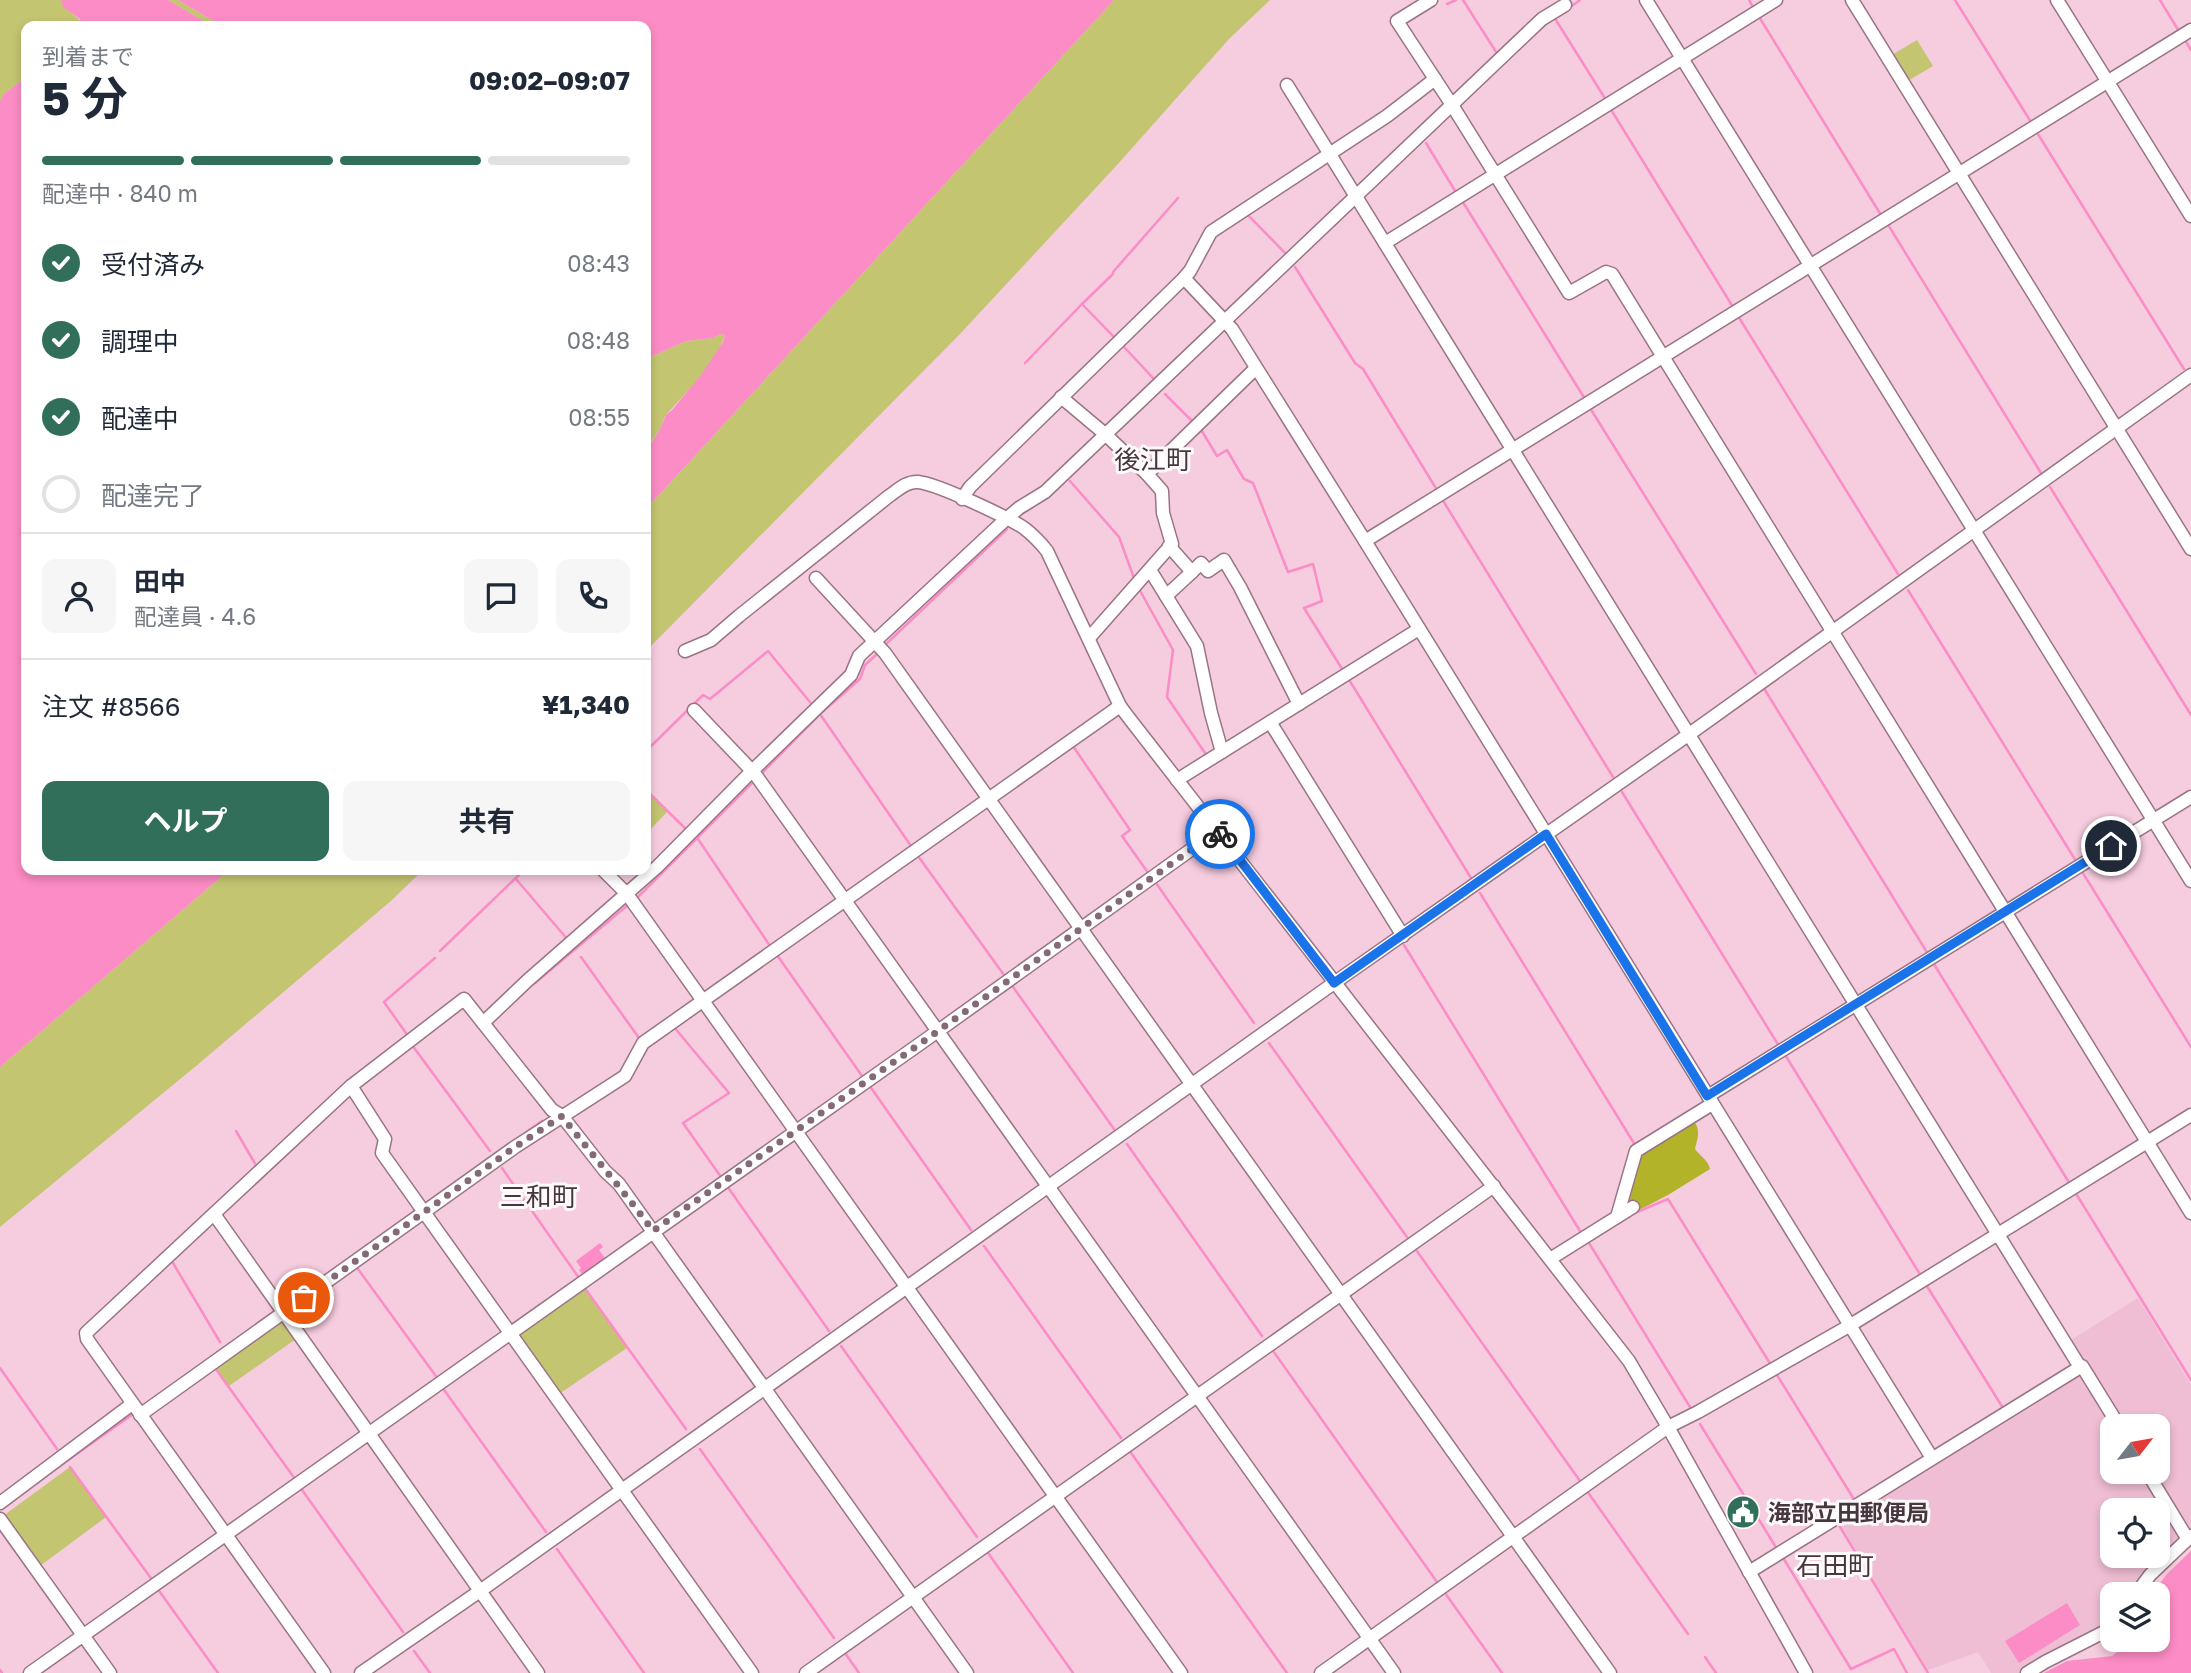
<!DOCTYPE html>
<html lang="ja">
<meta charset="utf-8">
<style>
:root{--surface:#fff;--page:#f6f6f7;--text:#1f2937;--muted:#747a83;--line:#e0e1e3;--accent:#316f5b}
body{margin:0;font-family:"Golos Text","Noto Sans JP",sans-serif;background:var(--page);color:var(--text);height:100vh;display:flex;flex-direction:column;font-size:26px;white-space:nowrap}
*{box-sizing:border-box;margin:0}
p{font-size:23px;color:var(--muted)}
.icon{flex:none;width:38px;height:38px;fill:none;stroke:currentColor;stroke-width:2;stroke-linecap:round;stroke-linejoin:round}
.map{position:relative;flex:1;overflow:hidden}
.details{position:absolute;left:21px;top:21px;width:630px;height:854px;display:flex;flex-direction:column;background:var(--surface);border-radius:14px;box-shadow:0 4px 10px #0003}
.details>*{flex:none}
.needle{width:46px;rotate:59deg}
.controls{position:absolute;left:2100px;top:1414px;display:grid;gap:14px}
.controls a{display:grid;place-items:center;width:70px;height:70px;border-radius:14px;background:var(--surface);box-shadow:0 4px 10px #0003;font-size:35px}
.pin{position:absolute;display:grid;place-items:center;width:60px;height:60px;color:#fff;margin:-30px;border:4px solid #fff;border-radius:50%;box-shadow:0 2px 7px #0007}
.courier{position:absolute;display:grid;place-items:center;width:70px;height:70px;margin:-35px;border:5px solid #1a73e8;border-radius:50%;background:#fff;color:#222;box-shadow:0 2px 9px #0007}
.summary em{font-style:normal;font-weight:700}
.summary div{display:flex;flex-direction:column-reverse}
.summary{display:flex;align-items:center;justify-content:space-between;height:119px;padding:0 21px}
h1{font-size:46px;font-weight:700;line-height:52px}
.bar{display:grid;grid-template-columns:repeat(4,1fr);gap:10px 7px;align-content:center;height:84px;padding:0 21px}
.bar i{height:9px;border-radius:5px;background:var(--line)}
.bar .selected{background:var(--accent)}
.bar p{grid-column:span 4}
.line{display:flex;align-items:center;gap:18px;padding:0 21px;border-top:2px solid var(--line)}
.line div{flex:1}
.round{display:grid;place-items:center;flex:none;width:74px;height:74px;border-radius:14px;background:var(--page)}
ol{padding:0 21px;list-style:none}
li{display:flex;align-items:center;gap:21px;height:77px}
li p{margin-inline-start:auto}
li .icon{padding:7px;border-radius:50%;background:var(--accent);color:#fff;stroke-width:4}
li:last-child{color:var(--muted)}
li i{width:38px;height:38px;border:4px solid var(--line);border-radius:50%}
.cta{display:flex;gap:14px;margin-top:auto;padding:14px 21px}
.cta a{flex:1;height:80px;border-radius:14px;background:var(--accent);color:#fff;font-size:28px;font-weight:700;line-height:80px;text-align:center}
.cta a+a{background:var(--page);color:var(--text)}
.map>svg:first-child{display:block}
.built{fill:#efbed4;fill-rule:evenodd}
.green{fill:#c4c571}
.forest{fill:#b3b32a}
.water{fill:#fc8cc5}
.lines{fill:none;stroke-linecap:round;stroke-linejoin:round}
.stream{stroke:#fc8cc5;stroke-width:2.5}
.minor-casing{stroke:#997485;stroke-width:15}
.minor{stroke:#fff;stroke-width:12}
.done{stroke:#846a76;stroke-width:7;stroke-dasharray:0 12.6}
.route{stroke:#1a73e8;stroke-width:9}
.labels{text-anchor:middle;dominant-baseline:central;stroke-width:6;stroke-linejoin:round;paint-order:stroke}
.poi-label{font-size:23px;font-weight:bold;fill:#46363d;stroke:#fef9fb;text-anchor:start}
.quarter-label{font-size:26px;fill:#46363d;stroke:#fef9fb}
</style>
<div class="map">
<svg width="2191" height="1673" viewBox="0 0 2191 1673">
<rect width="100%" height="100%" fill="#f6ccdf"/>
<path class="built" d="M2138 1298 2191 1385V1529L2180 1535 2165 1550 2128 1594H2112V1616L2104 1628 2046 1657 2021 1673H1991L1978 1652 1928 1670 1838 1523 2088 1370 2071 1340ZM2112 1426H2158V1472H2112ZM2112 1510H2158V1556H2112Z"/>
<g class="green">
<path d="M0 0H61L64 7 80 20V26H26V77L4 94 0 101Z"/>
<path d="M168 0H178L222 26H212Z"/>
<path d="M1114 0H1270L1229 39 1117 165 960 334 646 651V509Z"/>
<path d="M1917 40 1933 66 1906 82 1890 56Z"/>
<path d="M721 334 725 335C716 364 686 392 667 414 663 418 663 424 660 429 655 437 650 444 646 452V359L686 341 713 338Z"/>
<path d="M646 790 668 811 646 834Z"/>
<path d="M229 870H423L392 900 196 1066 0 1227V1067Z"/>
<path d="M584 1287 627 1348 559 1394 517 1334Z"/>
<path d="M281 1319 296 1339 229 1386 213 1365Z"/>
<path d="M70 1467 106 1517 40 1566 3 1516Z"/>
</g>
<path class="forest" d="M1693 1120C1701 1130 1698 1137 1695 1149 1700 1156 1708 1160 1710 1169L1668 1195 1637 1211 1629 1203 1640 1152Z"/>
<g class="water">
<path d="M61 0H168L212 26H80V19L63 7Z"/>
<path d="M178 0H1114L646 509V452L660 429 666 415 672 410 701 375 723 342 725 335 721 334 713 338 686 341 646 359V26H222Z"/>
<path d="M26 77V870H229L0 1067V101L4 94Z"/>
<path d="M600 1243 603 1247 599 1250 605 1258 582 1274 579 1270 581 1268 576 1261Z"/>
<path d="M2191 1551V1673H2044L2067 1661 2112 1656 2131 1642V1640H2158V1594H2152L2167 1574Z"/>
<path d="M2067 1603 2080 1625 2019 1663 2005 1641Z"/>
</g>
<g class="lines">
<g class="stream">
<path d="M1463 0 1498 55"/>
<path d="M1749 0 1754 9"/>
<path d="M1955 0 2031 122"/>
<path d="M2160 0 2180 33"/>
<path d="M1447 4 1456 0"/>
<path d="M1569 8 1580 0"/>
<path d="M1758 15 1881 215"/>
<path d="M1554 17 1606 100"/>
<path d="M2185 40 2191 50"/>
<path d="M1610 108 1733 307"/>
<path d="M2036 131 2184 369"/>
<path d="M1426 143 1457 194"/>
<path d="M1461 199 1585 399"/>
<path d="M1247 214 1287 255"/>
<path d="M1887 223 2041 473"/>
<path d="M1295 267 1355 363 1363 369 1437 490"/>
<path d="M1082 304 1113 274V272L1178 198"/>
<path d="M1738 316 1898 574"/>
<path d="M1124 347 1155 380"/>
<path d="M1025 363 1082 304 1114 337"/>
<path d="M1165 394 1195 424"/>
<path d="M1590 408 1756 674"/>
<path d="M1200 428 1217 456 1227 450 1244 479 1253 483 1288 572 1313 564 1322 601 1304 608 1344 672"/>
<path d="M1070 481 1119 537 1134 578"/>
<path d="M2050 487 2191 715"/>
<path d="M1442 499 1613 777"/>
<path d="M1020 515 1033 507"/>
<path d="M1138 587 1173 650 1167 697 1207 756 1209 755"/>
<path d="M1908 590 2076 861"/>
<path d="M885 645 1007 529"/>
<path d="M1348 678 1471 878"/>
<path d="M1765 690 1928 954"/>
<path d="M820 714 911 846"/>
<path d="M1073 746 1130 830 1122 836 1149 874"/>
<path d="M646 751 703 695 710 699 768 651 814 707"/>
<path d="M762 773 820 714 860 679 865 665 878 653"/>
<path d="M646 790 688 831"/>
<path d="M1622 792 1779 1046"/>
<path d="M698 839 770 946"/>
<path d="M918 856 1004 975"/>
<path d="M2081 870 2191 1047"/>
<path d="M516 879 568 940"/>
<path d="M1156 883 1254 1023"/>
<path d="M1480 893 1635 1145"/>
<path d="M637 898 755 780"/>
<path d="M1404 945 1580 1231"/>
<path d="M440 951 524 870"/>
<path d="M777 955 862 1076"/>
<path d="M581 957 639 1038"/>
<path d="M1932 961 2070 1184"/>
<path d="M535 983 629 904"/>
<path d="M1011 984 1114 1129"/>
<path d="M674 1027 729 1093 683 1123 721 1177"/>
<path d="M408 1036 384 1002 435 958"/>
<path d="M1269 1043 1409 1240"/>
<path d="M412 1045 490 1151"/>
<path d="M1784 1053 1921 1276"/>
<path d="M869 1085 971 1230"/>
<path d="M236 1131 257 1167"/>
<path d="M525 1133 542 1121"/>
<path d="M1127 1144 1262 1336"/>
<path d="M502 1168 579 1278"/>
<path d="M727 1186 829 1331"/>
<path d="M2075 1192 2191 1380"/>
<path d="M1635 1211 1637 1212 1668 1199 1771 1365"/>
<path d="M1589 1243 1690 1407"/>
<path d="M984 1246 1121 1438"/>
<path d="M1414 1247 1580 1481"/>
<path d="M173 1263 220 1342"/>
<path d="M358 1269 438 1379"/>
<path d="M1925 1283 2003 1408"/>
<path d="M584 1287 686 1429"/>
<path d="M841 1346 977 1537"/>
<path d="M1271 1348 1437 1582"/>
<path d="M0 1368 57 1449"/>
<path d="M215 1368 295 1479"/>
<path d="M1777 1375 1855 1501"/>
<path d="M442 1387 546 1532"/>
<path d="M1700 1424 1777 1549"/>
<path d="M700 1449 834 1638"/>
<path d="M1129 1450 1287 1673"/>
<path d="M70 1467 153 1581"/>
<path d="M47 1475 133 1414"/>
<path d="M300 1487 403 1632"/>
<path d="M1587 1491 1688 1634"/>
<path d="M1837 1522 1928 1673"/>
<path d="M557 1549 644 1673"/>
<path d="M986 1550 1073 1673"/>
<path d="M1782 1556 1851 1669 1894 1649 1907 1673"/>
<path d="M157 1588 218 1673"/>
<path d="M1445 1593 1502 1673"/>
<path d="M414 1651 430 1673"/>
<path d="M845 1653 859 1673"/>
<path d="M1705 1657 1716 1673"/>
<path d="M0 1670 2 1673"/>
</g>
<defs>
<g id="minor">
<path d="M1431 0 1397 21 1452 105 1569 293 1606 272 1612 274 2191 1213"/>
<path d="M1646 0 2191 881"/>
<path d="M1852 0 2191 549"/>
<path d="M2057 0 2191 216"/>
<path d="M1287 85 2080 1367"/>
<path d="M1385 243 1776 0"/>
<path d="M1184 278 1232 329 1365 541 1932 1458"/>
<path d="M1061 397 1105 434 1147 474"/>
<path d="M962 499 970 487 1184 278 1190 271 1211 232 1387 116 1435 79"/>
<path d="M1365 541 2191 30"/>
<path d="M1169 546 1192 572 1201 563 1208 571 1224 560 1240 587 1299 704"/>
<path d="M1150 570 1197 646 1211 713 1222 752"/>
<path d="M816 578 885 653 1610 1673"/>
<path d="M1166 596 1192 572"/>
<path d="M1089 638 1172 544 1163 513 1162 491 1147 474 1256 368"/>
<path d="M685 651 711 640 739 616 889 496C898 490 907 481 918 482 938 484 1007 517 1024 528 1033 535 1040 542 1047 551L1120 706 1129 718 1629 1361 1668 1427 1806 1673"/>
<path d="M694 710 755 774 1394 1673"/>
<path d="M1270 722 1403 936"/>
<path d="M1177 780 1419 629"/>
<path d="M603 870 627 894 1181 1673"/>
<path d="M483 1023 527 981 657 867 752 771 851 675 859 656 1006 519 1019 508 1045 492 1542 19 1565 5"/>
<path d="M351 1086 385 1139 382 1153 752 1673"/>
<path d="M1708 1096 2191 797"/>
<path d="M214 1214 538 1673"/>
<path d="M1617 1217 1633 1207"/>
<path d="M1550 1259 1617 1217 1636 1151 1712 1104"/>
<path d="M140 1415 515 1147 625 1076 643 1043 1120 706"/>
<path d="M2147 1472 2187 1538"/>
<path d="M0 1503 132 1404"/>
<path d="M0 1519 110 1673"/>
<path d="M1749 1572 2082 1366 2119 1426"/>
<path d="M2136 1594 2150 1575 2191 1536"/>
<path d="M30 1673 938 1031 1217 831"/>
<path d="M324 1673 87 1339 86 1333 351 1086 464 999 552 1110 562 1116 605 1171 619 1184 967 1673"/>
<path d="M361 1673 480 1591 1334 983 1688 735 2191 375"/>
<path d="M806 1673 1494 1186"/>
<path d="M1321 1673 1668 1427 1698 1412 1849 1326 2191 1115"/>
<path d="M2027 1673 2045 1662 2106 1631 2112 1626"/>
</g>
</defs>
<use href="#minor" class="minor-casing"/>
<use href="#minor" class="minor"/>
</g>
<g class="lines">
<path class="done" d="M304 1298 515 1147 562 1116C592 1155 624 1191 653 1231L938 1031 1217 831 1220 834"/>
<path class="route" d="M1220 834 1334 983 1546 834 1707 1096 2111 846"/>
</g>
<defs>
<symbol id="civic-disc" viewBox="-11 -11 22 22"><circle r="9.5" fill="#316f5b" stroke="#fef9fb"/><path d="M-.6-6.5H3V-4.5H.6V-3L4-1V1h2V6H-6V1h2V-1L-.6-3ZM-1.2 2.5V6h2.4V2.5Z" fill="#fff"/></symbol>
</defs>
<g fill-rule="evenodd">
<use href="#civic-disc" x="1724" y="1493" width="38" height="38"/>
</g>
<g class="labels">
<g class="poi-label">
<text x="1768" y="1512">海部立田郵便局</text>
</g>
<g class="quarter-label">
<text x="1153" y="459">後江町</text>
<text x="539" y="1196">三和町</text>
<text x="1835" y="1565">石田町</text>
</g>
</g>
</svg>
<div class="controls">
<a><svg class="needle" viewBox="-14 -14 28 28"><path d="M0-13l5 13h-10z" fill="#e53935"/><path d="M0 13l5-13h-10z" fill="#747a83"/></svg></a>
<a><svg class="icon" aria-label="locate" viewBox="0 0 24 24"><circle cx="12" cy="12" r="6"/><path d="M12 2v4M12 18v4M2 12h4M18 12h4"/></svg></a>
<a><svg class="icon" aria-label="layers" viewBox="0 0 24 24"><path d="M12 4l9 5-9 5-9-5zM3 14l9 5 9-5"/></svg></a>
</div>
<div class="pin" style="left:304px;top:1298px;background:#ea580c"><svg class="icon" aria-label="bag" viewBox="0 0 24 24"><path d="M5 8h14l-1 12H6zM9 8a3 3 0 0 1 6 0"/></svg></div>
<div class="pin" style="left:2111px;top:846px;background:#1f2937"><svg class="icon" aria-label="home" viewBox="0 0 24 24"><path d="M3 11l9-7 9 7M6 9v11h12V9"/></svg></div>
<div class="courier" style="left:1220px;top:834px"><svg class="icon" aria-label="bike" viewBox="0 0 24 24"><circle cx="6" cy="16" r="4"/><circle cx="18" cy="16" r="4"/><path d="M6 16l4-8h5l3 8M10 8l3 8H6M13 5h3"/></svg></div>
<section class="details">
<div class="summary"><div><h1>5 分</h1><p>到着まで</p></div><em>09:02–09:07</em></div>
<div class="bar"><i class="selected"></i><i class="selected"></i><i class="selected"></i><i></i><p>配達中 · 840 m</p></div>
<ol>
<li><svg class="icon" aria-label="check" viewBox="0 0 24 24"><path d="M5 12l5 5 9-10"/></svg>受付済み<p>08:43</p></li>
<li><svg class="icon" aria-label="check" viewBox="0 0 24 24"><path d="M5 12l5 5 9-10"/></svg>調理中<p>08:48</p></li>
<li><svg class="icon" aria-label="check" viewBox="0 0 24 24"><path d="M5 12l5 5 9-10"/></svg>配達中<p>08:55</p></li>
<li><i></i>配達完了</li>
</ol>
<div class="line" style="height:126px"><a class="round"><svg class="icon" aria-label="person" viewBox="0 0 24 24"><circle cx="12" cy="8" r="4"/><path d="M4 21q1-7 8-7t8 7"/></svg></a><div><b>田中</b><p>配達員 · 4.6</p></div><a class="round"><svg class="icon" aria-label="chat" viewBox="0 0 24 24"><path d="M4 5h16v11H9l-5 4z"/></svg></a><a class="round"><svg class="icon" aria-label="phone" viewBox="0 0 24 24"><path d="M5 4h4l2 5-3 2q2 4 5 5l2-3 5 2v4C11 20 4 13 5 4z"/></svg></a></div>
<div class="line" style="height:91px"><div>注文 #8566</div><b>¥1,340</b></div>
<div class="cta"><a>ヘルプ</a><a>共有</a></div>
</section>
</div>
